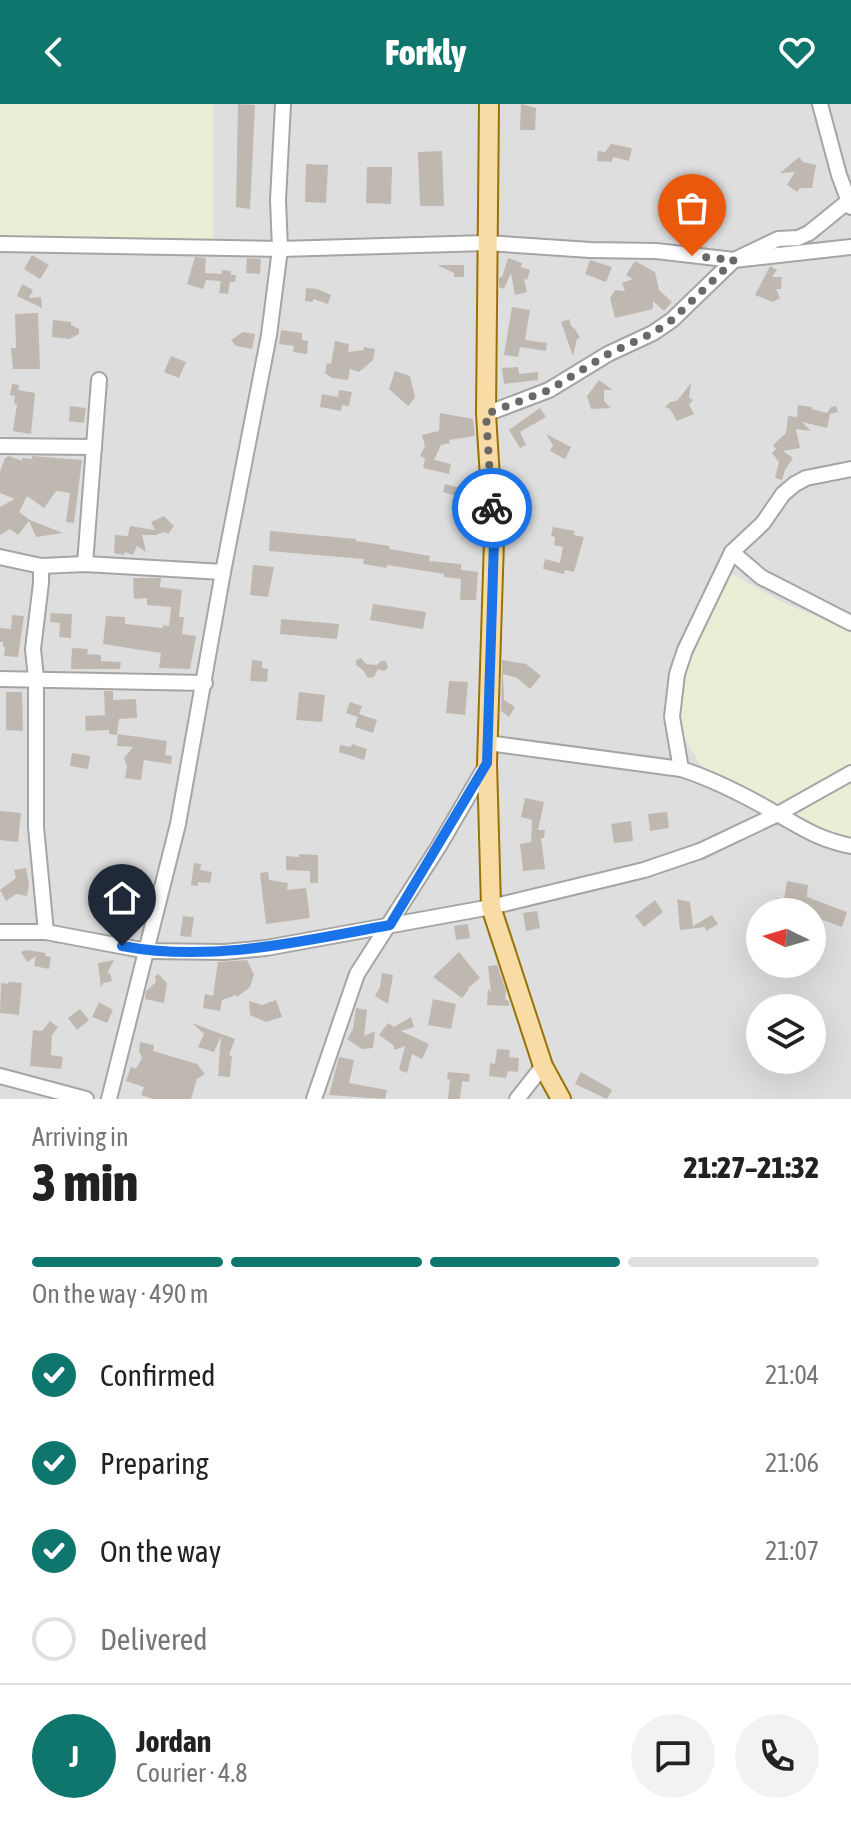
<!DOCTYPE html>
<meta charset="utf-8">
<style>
:root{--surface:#fff;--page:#f2f2f2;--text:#222;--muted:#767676;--line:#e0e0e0;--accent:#0f766e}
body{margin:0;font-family:"Asap Condensed",sans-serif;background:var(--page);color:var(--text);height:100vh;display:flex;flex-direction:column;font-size:30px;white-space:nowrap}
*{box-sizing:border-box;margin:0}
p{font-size:26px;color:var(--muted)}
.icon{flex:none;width:44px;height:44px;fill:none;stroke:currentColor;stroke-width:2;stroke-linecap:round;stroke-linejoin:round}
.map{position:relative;height:995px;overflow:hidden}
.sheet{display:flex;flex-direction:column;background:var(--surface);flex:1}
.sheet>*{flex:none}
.needle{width:52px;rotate:275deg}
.tools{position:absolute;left:746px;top:794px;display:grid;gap:16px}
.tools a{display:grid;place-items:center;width:80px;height:80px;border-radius:50%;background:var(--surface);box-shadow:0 8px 32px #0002;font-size:40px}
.pin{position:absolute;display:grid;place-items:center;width:68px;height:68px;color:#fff;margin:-82px -34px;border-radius:50% 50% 50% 0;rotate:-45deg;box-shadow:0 0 8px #0007}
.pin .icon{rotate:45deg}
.courier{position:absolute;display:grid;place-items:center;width:80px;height:80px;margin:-40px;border:6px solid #1a73e8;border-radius:50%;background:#fff;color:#222;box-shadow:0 2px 10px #0007}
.summary em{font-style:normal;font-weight:800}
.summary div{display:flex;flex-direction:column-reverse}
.summary{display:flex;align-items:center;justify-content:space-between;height:136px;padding:0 32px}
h1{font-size:52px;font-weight:800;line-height:60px}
.bar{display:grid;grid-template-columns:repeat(4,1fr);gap:12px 8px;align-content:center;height:96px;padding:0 32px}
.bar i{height:10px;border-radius:6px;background:var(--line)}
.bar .on{background:var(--accent)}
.bar p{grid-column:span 4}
.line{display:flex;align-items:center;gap:20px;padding:0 32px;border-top:2px solid var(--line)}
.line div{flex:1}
.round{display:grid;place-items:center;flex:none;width:84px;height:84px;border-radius:42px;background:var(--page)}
ol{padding:0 32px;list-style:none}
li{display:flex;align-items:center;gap:24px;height:88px}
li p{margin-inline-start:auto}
li .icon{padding:8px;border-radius:50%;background:var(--accent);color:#fff;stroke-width:4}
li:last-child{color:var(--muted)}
li i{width:44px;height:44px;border:4px solid var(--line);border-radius:50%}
header{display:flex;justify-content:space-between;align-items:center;height:104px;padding:0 32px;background:var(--accent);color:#fff;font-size:36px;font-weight:800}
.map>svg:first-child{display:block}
.residential{fill:#dfdede;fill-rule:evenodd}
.farmland{fill:#eaeed4}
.building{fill:#beb8b1}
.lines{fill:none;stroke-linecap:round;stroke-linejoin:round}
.minor-casing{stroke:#a5a5a5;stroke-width:18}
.major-casing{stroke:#987306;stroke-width:22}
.minor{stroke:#fff;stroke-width:14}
.major{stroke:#f9dba5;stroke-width:18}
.done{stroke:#6a6967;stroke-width:8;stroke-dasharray:0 14.4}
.route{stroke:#1a73e8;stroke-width:10}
</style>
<header><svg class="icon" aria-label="back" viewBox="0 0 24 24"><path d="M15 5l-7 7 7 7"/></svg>Forkly<svg class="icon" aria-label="heart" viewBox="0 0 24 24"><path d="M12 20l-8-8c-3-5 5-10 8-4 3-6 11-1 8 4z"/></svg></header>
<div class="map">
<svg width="851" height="995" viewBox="0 0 851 995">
<rect width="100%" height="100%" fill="#f1eee8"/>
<path class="residential" d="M0 0H851V995H0ZM760 808H812V860H760ZM760 904H812V956H760Z"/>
<g class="farmland">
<path d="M0 0H213V139L0 138Z"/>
<path d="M730 469 784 499 851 527V738L794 711 775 707 743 692 699 659 681 627 677 609 683 545Z"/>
</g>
<g class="building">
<path d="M238 0 255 1 250 105 236 103Z"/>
<path d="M521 0 536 4 535 26H520Z"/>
<path d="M611 40 632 44 629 57 613 53 612 58 597 57 598 47 605 48Z"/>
<path d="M442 47 444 102H420L418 48Z"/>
<path d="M799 53 803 58 816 61 812 84H800L797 88 787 81 795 68 780 69Z"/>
<path d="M306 60 328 61 326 99 305 98Z"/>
<path d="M367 63H392L391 100 366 99Z"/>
<path d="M32 151 49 161 40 175 24 165Z"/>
<path d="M195 153 206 154 205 169 222 170V166L231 167V171H236L235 178H230L228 190 219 189 221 177 206 176 203 185 187 180Z"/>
<path d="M247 154 261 155 260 170 246 169Z"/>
<path d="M508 154 522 159 521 163 530 166 527 176 524 175 527 188 515 191 511 169 504 185 499 183V174L502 173Z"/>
<path d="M590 156 612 163 606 178 585 170Z"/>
<path d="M635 157 655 168 659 186 672 198 664 207 653 197V205L615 214 610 194 615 186 625 187 622 179 633 175 626 171Z"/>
<path d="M437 161H464V173H454V169Z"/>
<path d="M770 162 777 166 772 173H782L781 185H776L780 194 773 198 755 191Z"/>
<path d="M22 180 33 186 29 194 41 193 42 204 17 192Z"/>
<path d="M306 184 317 185 331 191 328 200 313 195V198L305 197Z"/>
<path d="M512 203 530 206 525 236 547 239 546 247 520 243 518 253 504 251Z"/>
<path d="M38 209 40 265H13L11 244H16L15 210Z"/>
<path d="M569 215 571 222 575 225 580 234 577 235 573 252 561 218Z"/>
<path d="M53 216 71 218V221L79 225V230L69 235 52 233Z"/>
<path d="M281 226 302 229V236L308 237 307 250 293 248 294 242 279 240Z"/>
<path d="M243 228 255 230 252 245 236 242 231 236Z"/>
<path d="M335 237 349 240 348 248 363 246 364 243 375 245 373 256 359 268 350 265 348 276 332 274 325 269 327 259 331 260Z"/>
<path d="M171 252 186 258 179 274 164 268Z"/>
<path d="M518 263 519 270 538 268V276L504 280 502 264Z"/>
<path d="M395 267 410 272 415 294 408 302 389 285Z"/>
<path d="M599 276 613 286H604V297L611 304 591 305 587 292Z"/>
<path d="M691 279 689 294 693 296 689 301 694 310 677 317 670 305 665 303 670 298 677 297Z"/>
<path d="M12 280 19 281 18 286 35 289 31 330 13 327 17 300 14 299 15 292 10 291Z"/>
<path d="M339 286 352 288 349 302 342 301 341 307 320 303 322 290 338 293Z"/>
<path d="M798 301 812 303V305L827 309 831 303 836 302 838 308 830 310 827 324 802 318 811 327 796 325 800 344 783 347 793 354 785 366 782 376 775 374 779 358 772 349 776 345 773 341 786 329 788 312 797 313Z"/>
<path d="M70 302 86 304 84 319 69 317Z"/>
<path d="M540 304 546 313 520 328 526 341 520 344 509 326Z"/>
<path d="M440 309 473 315 475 332 449 336 450 339 441 341 434 356 451 360 449 370 423 364 425 354 420 352 425 342 422 331 439 327Z"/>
<path d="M546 330 571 343 565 355 550 347 553 341Z"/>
<path d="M9 352 22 357V354L32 355V352L82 356 74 419 66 418 70 389 56 387 44 404 27 392 19 408 30 416 63 429 36 433 29 417 18 431 10 425 0 431V403L15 395 0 389V368L5 354Z"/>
<path d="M445 380 471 387 468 395 443 388Z"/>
<path d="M164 412 174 422 168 430 164 428 156 431H142L146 448 137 442 133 451 125 448 124 451 114 449 115 431 128 432 130 422 155 426 151 418Z"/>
<path d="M553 423 575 427 574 431 584 433 574 468 565 466 564 470 543 465 545 455 560 459 563 443 554 441 555 433 551 432Z"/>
<path d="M270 427 356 435V437L390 442 389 445 430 452 429 457 461 460V466L478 468 476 496H460L461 475 444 473V470L387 461V464L363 460 364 455 269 447Z"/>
<path d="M253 461 274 463 268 493 250 491Z"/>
<path d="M133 474H161L160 483 182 486 179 513H184L182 530 196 532 190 565 159 564 161 549 103 540 106 512 125 513V520L163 524V521L169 522 171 503 147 501V494L134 495Z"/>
<path d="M373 500 426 508 423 525 370 516Z"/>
<path d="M51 509 72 510 71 534 59 533 60 519 50 518Z"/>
<path d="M12 511 24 512 18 553 4 552 5 543H3V538H0V524L11 525Z"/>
<path d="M281 515 339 520 337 535 280 530Z"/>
<path d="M72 544 88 545 87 550 101 551V557L121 558 120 565H71Z"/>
<path d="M361 554 366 560 377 561 381 557H386L388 564 384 567 378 565 374 573 368 574 363 566 356 561V556Z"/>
<path d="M252 556 262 557V564L268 565 267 578 250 577Z"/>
<path d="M502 556 526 560 541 572 530 585 517 574 503 570 504 596 515 603 509 613 501 607Z"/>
<path d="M449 577 468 578 465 611 446 609Z"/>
<path d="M104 587H113V596L136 595 137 614 119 615 117 631 109 630V626L86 627 85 612 105 611Z"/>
<path d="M6 588H22L23 627 6 626Z"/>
<path d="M299 588 325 591 322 618 296 616Z"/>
<path d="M350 598 362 602 359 610 377 616 373 629 355 623 358 613 346 609Z"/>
<path d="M118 630 167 637 165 651 172 652 171 660 144 656 141 676 125 674 127 662 124 654 133 643 117 642Z"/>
<path d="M352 640 367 645 364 656 339 648 340 641 351 643Z"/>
<path d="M72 649 90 652 88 665 70 662Z"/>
<path d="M525 694 544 698 538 726H545L544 734H541L545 765 523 767 520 740 531 738 532 716 521 713Z"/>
<path d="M0 707 21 709 18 738 0 736Z"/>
<path d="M667 708 669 724 650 727 648 710Z"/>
<path d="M631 717 633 737 614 739 611 720Z"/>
<path d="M299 750 318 751V779H310V767L286 766V752L299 753Z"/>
<path d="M194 759 201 760 200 766 212 768 210 779 198 778V782L191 781Z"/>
<path d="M115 761 138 765 134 788 147 790 142 822 126 821V817L116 816 117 793 100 792V783L111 784Z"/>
<path d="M26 764 29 780 27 792 16 790 6 797 0 786 16 774 14 766Z"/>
<path d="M268 768 269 776 288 779 287 786 306 784 310 814 266 820 260 769Z"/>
<path d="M787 777 808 781 807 793 847 808 842 823 812 812 814 808 773 806 776 794 784 796Z"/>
<path d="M677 795 690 798 693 822 712 811 718 820 706 827 705 823 680 826Z"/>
<path d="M655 796 663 808 644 823 635 812Z"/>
<path d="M537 807 540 824 526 827 523 809Z"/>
<path d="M183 812 194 813 191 833 180 832Z"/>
<path d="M468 820 470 834 456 836 454 822Z"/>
<path d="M26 846 46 849 45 852 51 853 49 865 34 862 36 852 27 858 21 848Z"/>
<path d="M459 848 480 874 468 884 469 885 462 894 433 873Z"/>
<path d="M114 856 107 870 110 869 112 877 103 879 101 884 98 859Z"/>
<path d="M247 856 254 871 250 883 237 893 236 891 222 896 220 907 203 904 205 890 213 892 218 858Z"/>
<path d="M497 861 506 886 505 895 509 897V902L487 901 488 885 491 889 488 862Z"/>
<path d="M382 869 393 871 388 900 375 892 380 883Z"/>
<path d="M158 870 167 879 164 899 145 895 146 887 156 878 155 872Z"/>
<path d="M8 878 22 879 19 911 0 909 1 879 8 880Z"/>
<path d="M433 895 456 900 451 925 428 921Z"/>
<path d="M276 896 282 913 266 918 250 911 249 897 262 901Z"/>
<path d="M99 898 113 906 107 919 92 913Z"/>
<path d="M356 904 367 906 364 932 375 927 373 944 362 945 347 935 353 925Z"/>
<path d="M80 905 89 916 77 926 68 914Z"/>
<path d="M411 913 414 923 401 927 429 940 422 955 412 950 407 969 399 966 405 942 395 946 393 941 379 931 388 919 394 923Z"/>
<path d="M50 917 58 923 52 931 51 951 63 953 61 965 30 962 33 926 42 927Z"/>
<path d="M192 919 235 935 229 951 232 952 230 973 218 972 221 932 214 948 198 943 204 930Z"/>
<path d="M140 938 154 941 153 947 197 960 205 970 197 975 191 995H153L141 991 144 983 126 977 131 963 136 965 142 954 139 947Z"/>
<path d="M497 945 510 946 509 953 519 954 518 968 508 967 506 974 489 972 490 959 495 960Z"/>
<path d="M339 953 354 956 349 979 387 986 385 995 329 991Z"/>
<path d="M448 968 470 970 469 978 462 977 460 995H448L450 976 447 975Z"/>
<path d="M581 968 612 986 607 995 575 980Z"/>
</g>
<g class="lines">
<defs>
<g id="minor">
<path d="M820 0 839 71 851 103"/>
<path d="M0 140 280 145 487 139 590 146 656 147 734 156 851 143"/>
<path d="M486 310 549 286 608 250 653 229 672 216 734 156 778 135 798 134 809 129 851 95"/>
<path d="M0 342 94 343"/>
<path d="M732 448 761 473 851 519"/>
<path d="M0 453 41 462 85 460 223 468"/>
<path d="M85 460 99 276"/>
<path d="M41 462V479L33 545 36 574V723L46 828"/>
<path d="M0 575 205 579"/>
<path d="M488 639 681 665C713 675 742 690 772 707 801 723 817 735 851 742"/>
<path d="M681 665 672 613 677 570 685 546 732 448 763 419 783 390 795 380 806 374 851 365"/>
<path d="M0 828H46L147 847 224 848 266 844 491 803 644 766 700 747 778 710 851 669"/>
<path d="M0 972 86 995"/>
<path d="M109 995 178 720 223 468 269 231 280 145 278 96 283 0"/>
<path d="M314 995 357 870 439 742 487 660"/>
<path d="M517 995 543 962"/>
</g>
<path id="major" d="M489 0 486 310 494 437 487 659 491 803 543 962 561 995"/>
</defs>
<use href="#minor" class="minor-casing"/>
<use href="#major" class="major-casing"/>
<use href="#minor" class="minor"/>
<use href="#major" class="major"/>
</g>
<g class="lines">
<path class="done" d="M492 404 486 310 549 286 608 250 653 229 672 216 734 156 692 152"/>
<path class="route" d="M122 842C212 859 302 837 390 821L487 659 494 437 492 404"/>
</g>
</svg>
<div class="tools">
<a><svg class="needle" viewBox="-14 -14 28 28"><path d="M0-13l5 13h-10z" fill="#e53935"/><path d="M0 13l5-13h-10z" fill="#767676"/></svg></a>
<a><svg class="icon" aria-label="layers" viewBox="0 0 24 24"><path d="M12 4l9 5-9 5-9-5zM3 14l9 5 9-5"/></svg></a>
</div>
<div class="pin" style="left:692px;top:152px;background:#ea580c"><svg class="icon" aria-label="bag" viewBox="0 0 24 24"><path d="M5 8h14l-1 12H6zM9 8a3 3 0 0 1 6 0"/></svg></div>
<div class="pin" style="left:122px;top:842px;background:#1f2937"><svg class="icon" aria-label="home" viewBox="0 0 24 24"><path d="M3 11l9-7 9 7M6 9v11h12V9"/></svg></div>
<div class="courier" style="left:492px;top:404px"><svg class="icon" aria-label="bike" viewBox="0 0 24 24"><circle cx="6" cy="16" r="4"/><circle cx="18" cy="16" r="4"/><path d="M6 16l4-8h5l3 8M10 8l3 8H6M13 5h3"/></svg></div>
</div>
<section class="sheet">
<div class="summary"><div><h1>3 min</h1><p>Arriving in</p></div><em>21:27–21:32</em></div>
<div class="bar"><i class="on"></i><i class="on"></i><i class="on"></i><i></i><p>On the way · 490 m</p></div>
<ol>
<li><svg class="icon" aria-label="check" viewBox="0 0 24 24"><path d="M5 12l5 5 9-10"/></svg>Confirmed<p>21:04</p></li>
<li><svg class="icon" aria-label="check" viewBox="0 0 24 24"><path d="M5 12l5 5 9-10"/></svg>Preparing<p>21:06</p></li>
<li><svg class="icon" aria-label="check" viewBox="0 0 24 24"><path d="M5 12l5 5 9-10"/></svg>On the way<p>21:07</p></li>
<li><i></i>Delivered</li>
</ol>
<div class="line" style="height:144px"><b class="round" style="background:var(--accent);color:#fff">J</b><div><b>Jordan</b><p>Courier · 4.8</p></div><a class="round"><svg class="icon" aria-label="chat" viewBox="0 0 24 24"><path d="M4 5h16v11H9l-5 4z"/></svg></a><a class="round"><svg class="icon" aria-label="phone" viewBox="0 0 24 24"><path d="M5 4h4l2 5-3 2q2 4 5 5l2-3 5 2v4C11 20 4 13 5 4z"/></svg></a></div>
</section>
